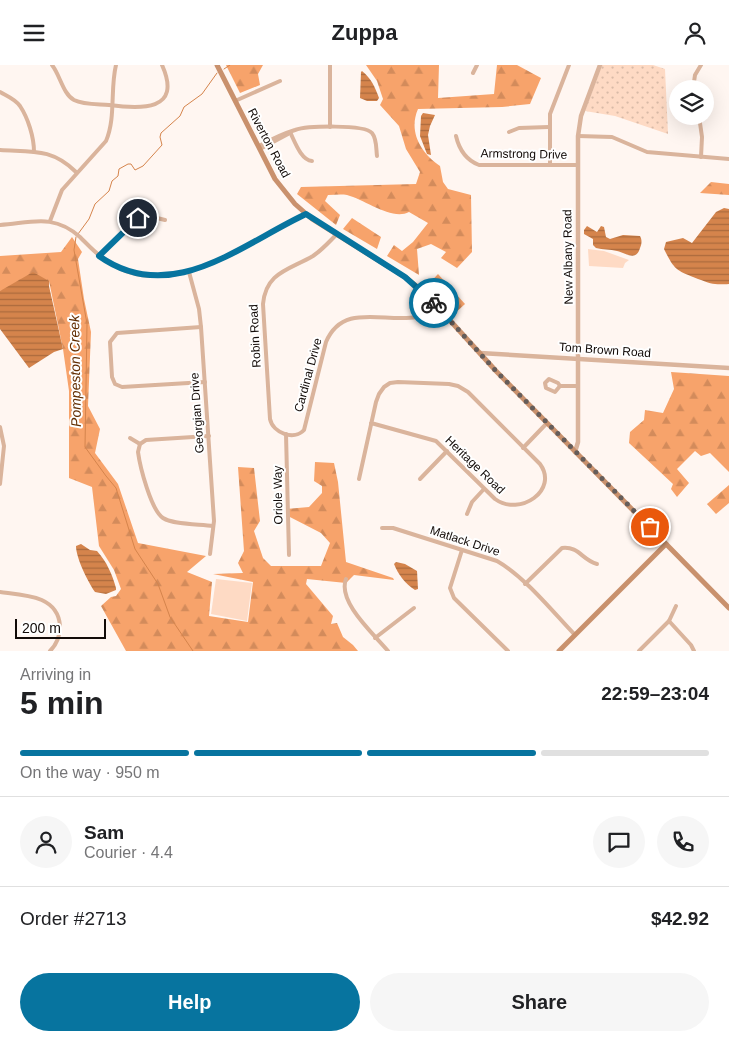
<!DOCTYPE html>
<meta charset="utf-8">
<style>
:root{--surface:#fff;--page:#f6f6f6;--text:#202124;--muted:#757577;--line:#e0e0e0;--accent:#07749f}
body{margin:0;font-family:Arial,sans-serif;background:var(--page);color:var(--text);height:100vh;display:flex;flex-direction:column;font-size:19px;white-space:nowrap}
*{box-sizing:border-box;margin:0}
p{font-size:16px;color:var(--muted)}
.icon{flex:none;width:28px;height:28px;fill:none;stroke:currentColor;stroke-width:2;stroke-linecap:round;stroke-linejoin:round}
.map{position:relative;height:586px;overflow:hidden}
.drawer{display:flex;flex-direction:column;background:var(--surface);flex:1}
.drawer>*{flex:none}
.fabs{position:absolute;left:669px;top:15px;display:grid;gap:10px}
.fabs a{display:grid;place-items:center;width:45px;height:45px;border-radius:50%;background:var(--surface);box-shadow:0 5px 20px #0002;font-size:25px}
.scale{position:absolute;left:15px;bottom:12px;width:91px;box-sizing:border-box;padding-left:5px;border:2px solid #120b08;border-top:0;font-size:14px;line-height:18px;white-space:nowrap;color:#120b08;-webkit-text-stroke:4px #fff;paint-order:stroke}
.pin{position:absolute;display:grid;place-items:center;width:42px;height:42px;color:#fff;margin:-21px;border:2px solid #fff;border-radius:50%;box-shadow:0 1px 5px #0007}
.courier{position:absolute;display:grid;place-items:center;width:50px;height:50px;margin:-25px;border:4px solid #07749f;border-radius:50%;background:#fff;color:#222;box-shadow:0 1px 6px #0007}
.headline em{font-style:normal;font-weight:800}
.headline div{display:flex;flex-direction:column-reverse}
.headline{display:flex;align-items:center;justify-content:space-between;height:85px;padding:0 20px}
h1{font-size:32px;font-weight:800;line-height:38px}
.bar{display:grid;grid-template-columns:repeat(4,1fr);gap:8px 5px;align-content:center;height:60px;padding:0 20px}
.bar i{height:6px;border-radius:4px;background:var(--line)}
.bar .on{background:var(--accent)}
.bar p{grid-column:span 4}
.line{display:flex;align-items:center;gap:12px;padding:0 20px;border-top:1px solid var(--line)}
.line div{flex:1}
.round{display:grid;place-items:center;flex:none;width:52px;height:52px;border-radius:26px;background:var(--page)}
.primary-button{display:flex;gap:10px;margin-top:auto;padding:10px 20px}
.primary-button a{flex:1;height:58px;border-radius:30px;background:var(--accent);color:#fff;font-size:20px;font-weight:800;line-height:58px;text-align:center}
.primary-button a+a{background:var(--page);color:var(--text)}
header{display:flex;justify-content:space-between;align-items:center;height:65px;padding:0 20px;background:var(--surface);font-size:22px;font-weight:800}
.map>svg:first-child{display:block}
.grass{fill:#fedac4}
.forest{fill:url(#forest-firs)}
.park{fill:url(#park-dots)}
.water{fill:url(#water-rules)}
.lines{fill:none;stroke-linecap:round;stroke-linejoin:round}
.stream{stroke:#d5844c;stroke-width:1}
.minor{stroke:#dab49c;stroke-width:4}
.tertiary{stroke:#dab49c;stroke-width:4.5}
.secondary{stroke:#c9916d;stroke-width:5}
.done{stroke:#655d5a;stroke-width:5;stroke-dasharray:0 9}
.route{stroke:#07749f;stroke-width:6}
.labels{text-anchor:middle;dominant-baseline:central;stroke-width:4;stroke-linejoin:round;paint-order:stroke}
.street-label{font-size:12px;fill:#120b08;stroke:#fff}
.water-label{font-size:14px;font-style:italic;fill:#622d00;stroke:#fff}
</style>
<header><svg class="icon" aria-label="menu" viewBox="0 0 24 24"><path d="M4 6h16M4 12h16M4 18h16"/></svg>Zuppa<svg class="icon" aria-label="person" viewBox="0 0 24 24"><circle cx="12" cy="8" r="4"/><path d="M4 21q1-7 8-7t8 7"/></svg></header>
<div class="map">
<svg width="729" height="586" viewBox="0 0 729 586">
<defs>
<pattern id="forest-firs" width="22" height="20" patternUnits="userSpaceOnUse" patternTransform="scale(1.25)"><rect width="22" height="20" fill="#f7a36b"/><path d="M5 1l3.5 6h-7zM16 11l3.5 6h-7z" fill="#d38b5b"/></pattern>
<pattern id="park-dots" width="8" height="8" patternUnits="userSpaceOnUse" patternTransform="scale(1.25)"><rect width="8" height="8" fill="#fedac4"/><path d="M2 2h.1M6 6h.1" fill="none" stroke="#d9baa7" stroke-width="1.8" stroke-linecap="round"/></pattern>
<pattern id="water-rules" width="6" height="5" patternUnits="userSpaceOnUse" patternTransform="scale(1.25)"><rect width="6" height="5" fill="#d5844c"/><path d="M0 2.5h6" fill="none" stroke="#ab6a3d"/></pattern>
</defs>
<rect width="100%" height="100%" fill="#fff6f1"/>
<g class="grass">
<path d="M588 184 604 186 629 195 625 198 623 203 589 201Z"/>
<path d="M216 514 252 518 247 556 211 549Z"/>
</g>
<g class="forest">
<path d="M226 0H263L258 9 260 20 240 28Z"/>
<path d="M366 0H439L438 33 494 29 497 0H517L541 13 530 39 502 42 418 44C408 67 421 88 440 101L443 117 448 124 471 130 472 187 457 203 441 193 446 187 431 179 417 184 419 210 387 191 394 180 402 186 413 177 428 158 409 147C392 156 366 135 347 130 341 129 334 130 328 130L325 136 340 150 336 160 297 129 301 122 416 119 420 107 406 84 399 61 380 40 383 34 377 16Z"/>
<path d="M711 117 729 119V130L700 128Z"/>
<path d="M352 153 381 172 377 184 343 164Z"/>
<path d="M72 172 82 187 78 194 84 234 91 267 88 341 100 364 95 388 118 419 138 478 206 491 187 507 212 517 209 551 248 557 253 517 213 509 243 508 238 498 244 486 238 402 254 403 260 456 254 466 263 493 271 501H321L330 478 321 468 286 450V444L309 442 322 428V421L314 416 315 397 334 398 338 417 346 497 393 513 394 515 354 510 346 518 307 514 306 519 333 551 331 559 337 558 343 572 353 580 358 586H126L101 541 111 532 116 531 121 524 114 505 99 481 92 422 69 413V326L63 284 49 216 0 226V191L61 187Z"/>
<path d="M438 209 465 239 454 249 426 222Z"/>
<path d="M671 307 729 311V407L710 388 701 391 695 386 677 404 689 418 677 432 671 424 673 419 629 378 630 367 644 355 645 345 663 348 674 324Z"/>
<path d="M729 420V438L716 449 707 439Z"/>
</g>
<path class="park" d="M602 0H653L665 4 668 69 615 51 585 46Z"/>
<g class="water">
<path d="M362 6C371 13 375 22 379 33L377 36H367L360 33 361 7Z"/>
<path d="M423 48 435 50 430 61 428 70 431 90 427 89 420 71 421 51Z"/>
<path d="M724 143 729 144V219C714 220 712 219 698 214 676 205 675 206 664 184L666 177 683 173 692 178 716 147Z"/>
<path d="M587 161 597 167 601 161 604 162 606 172 610 174 623 170 640 171C642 175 642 178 640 183 636 197 626 188 617 186 610 184 603 185 596 183L593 180V174L584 169V165Z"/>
<path d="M33 207 49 216V221L63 284 54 287 29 303 0 264V226Z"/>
<path d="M81 479 90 485 97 486C107 497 112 509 116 523V525L106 529 95 527C88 517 76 493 76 481Z"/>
<path d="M396 497 405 499 417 506 418 524 415 525C405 519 398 509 394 499Z"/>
</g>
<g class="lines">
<g class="stream">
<path d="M224 4 230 0"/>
<path d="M78 169 89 154 95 139 109 126 112 116 118 111 119 104 128 99H131L135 105 143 101 162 80 160 72 161 68 180 51 184 42 202 29 217 8"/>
<path d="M76 172 74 185 87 259 85 382 106 411 116 423 135 484 158 519 170 552 193 586"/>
</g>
<g class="minor">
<path d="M52 0C60 10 63 29 74 35 84 40 98 39 109 40 140 44 183 47 162 0"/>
<path d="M473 8 477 0"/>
<path d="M693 24 695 10 701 0"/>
<path d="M0 27C7 31 15 34 20 41 28 53 34 72 34 87"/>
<path d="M235 36 280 16"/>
<path d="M699 51 702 72 701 92"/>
<path d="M330 62V0"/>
<path d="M290 67C295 77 301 95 312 96"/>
<path d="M509 67 519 63 549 62"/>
<path d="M456 71C459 84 466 95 479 100H578"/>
<path d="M578 71 612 72 647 87 729 94"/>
<path d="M259 81C270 75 282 69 295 65 307 61 364 59 372 68 377 74 376 84 377 91"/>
<path d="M260 84 288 69"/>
<path d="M0 85C32 87 52 83 76 107"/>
<path d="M550 100V49L569 0"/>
<path d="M50 156 62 125 106 76C116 53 110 24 116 0"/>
<path d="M0 160C31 158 53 148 80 172 89 181 97 190 108 197 172 239 248 177 306 149"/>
<path d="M336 170C329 177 322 185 313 191 289 205 266 207 263 239L270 354C273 368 294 376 304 365L326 277C343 237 384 258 417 252 425 251 432 247 439 244"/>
<path d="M99 191 138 153 149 151 165 155"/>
<path d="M189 207 199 244 201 262 214 456 210 489"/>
<path d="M201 262 117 268 110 277 112 312 115 319 122 322 205 317"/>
<path d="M560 321 558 318 549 314 545 318 546 323 555 327 560 321H578"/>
<path d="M0 362 4 381 0 419"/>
<path d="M286 369 289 490"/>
<path d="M209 371 146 375 140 379 138 387C140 402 151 445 163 453 174 460 200 459 213 461"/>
<path d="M130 373 140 379"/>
<path d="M523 383 547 358"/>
<path d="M359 414 376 337 379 329 384 322 390 318 398 317 449 319 458 321 468 327 540 399C559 425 520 452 495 434L436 376 371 358"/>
<path d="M420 414 447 386"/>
<path d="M467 449 472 437 484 424"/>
<path d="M382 463H393L497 496C525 512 552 546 575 570"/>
<path d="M462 485 450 523 454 533 508 586"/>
<path d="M346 514C337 537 375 570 388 586"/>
<path d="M525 519 562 483C579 481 582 495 597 499"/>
<path d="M0 527C23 530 58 530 60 561 60 570 57 579 50 586"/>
<path d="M669 556 691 580 694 586"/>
<path d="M375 573 414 543"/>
<path d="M639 586 669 556 676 541"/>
</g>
<g class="tertiary">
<path d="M480 288 729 303"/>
<path d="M575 387 578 377V71L581 51 600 0"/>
</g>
<g class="secondary">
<path d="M217 0 275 114 295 139 312 154 405 212 425 228 496 306 729 543"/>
<path d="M559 586 666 479"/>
</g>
</g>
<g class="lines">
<path class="done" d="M434 238 496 306 650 462"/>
<path class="route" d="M138 153 99 191C171 242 240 180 306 149L405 212 434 238"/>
</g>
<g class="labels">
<g class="street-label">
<text transform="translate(269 78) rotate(62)">Riverton Road</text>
<text transform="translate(524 89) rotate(1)">Armstrong Drive</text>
<text transform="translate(568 192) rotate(-91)">New Albany Road</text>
<text transform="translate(255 271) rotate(-93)">Robin Road</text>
<text transform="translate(605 285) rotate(4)">Tom Brown Road</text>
<text transform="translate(308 310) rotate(-75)">Cardinal Drive</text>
<text transform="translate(197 348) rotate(-94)">Georgian Drive</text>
<text transform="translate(475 400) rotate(44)">Heritage Road</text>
<text transform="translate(278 430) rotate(-91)">Oriole Way</text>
<text transform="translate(465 476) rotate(18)">Matlack Drive</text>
</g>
<g class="water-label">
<text transform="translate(75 306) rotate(-91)">Pompeston Creek</text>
</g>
</g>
</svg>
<div class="fabs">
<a><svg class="icon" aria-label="layers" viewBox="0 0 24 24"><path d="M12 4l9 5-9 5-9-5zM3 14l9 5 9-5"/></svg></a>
</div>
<div class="scale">200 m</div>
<div class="pin" style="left:650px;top:462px;background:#ea580c"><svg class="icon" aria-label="bag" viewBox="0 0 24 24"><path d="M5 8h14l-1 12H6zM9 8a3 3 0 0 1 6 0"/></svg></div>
<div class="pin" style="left:138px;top:153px;background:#1f2937"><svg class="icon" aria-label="home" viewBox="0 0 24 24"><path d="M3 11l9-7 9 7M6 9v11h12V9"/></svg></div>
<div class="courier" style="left:434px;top:238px"><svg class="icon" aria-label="bike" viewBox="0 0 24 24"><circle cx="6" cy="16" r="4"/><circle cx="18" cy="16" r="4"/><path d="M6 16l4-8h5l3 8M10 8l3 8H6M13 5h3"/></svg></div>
</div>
<section class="drawer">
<div class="headline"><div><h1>5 min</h1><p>Arriving in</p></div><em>22:59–23:04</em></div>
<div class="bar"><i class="on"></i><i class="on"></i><i class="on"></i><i></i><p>On the way · 950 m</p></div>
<div class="line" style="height:90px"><a class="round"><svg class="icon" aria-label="person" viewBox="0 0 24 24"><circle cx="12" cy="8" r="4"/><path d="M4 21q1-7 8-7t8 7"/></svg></a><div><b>Sam</b><p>Courier · 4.4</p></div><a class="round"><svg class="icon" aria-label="chat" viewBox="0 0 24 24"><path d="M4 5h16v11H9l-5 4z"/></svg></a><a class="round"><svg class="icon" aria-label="phone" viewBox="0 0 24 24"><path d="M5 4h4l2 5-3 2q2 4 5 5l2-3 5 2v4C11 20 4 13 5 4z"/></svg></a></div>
<div class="line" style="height:65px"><div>Order #2713</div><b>$42.92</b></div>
<div class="primary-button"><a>Help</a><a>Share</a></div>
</section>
